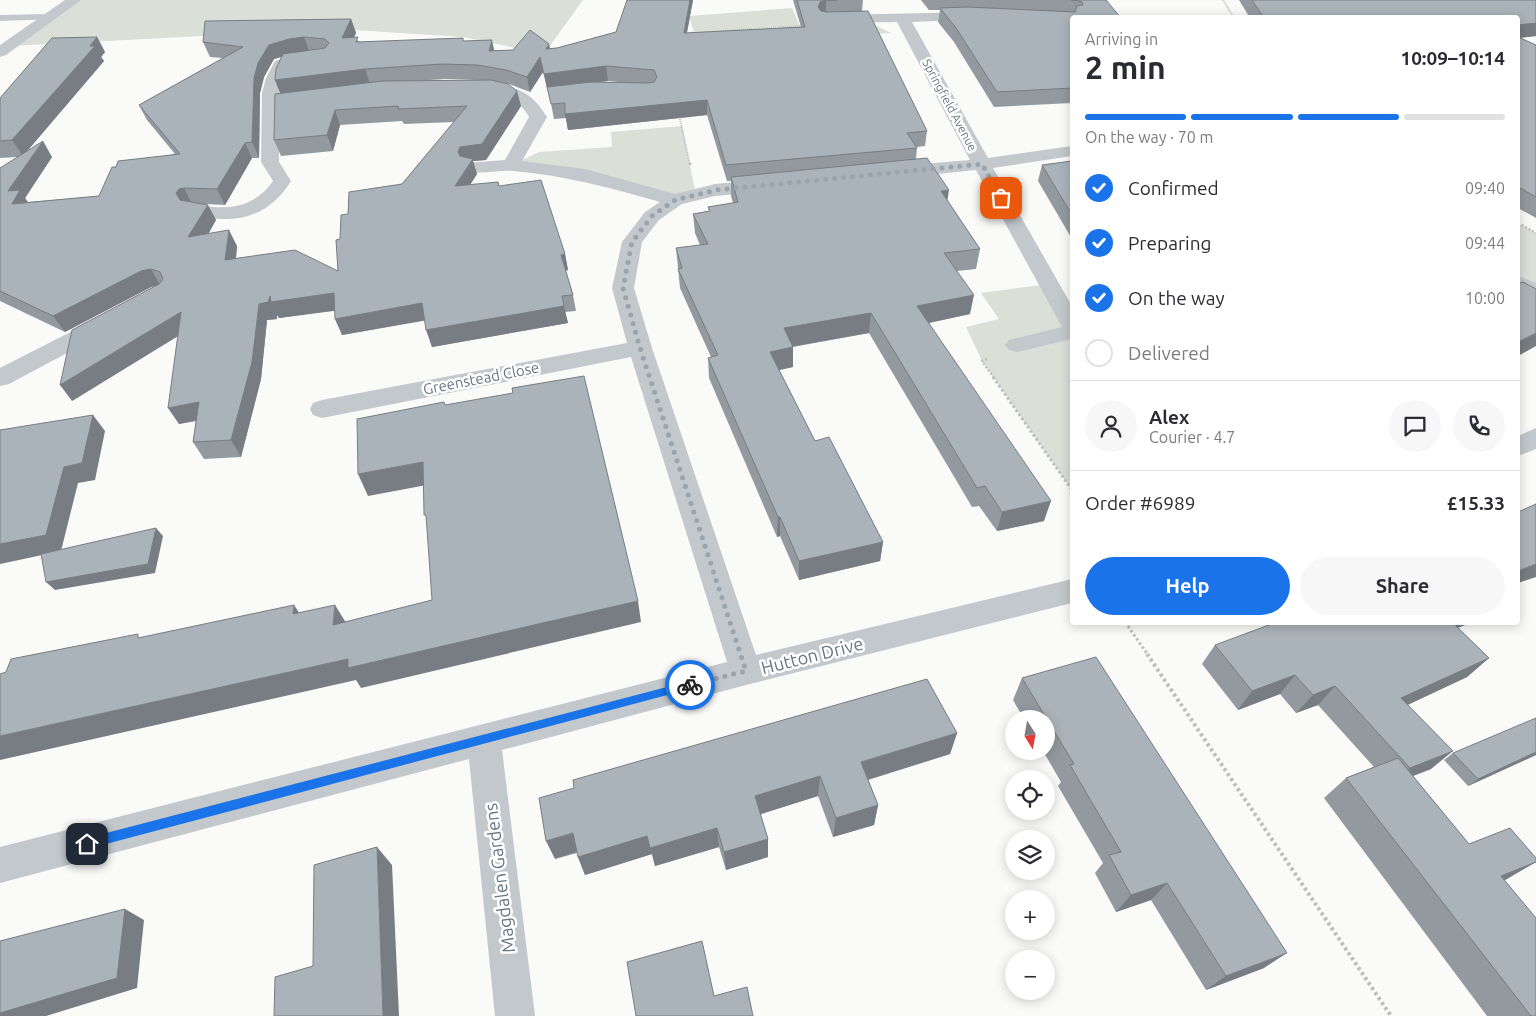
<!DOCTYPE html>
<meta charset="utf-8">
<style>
:root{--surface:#fff;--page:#f7f7f7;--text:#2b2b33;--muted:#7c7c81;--line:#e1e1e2;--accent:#1a73e8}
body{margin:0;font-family:Ubuntu,sans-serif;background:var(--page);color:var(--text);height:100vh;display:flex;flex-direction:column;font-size:19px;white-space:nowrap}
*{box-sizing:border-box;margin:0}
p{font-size:16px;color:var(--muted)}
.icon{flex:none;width:28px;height:28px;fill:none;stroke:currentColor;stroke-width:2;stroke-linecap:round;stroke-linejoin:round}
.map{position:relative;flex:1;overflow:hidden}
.sheet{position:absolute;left:1070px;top:15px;width:450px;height:610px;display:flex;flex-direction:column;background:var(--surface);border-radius:5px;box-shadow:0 2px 12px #0003}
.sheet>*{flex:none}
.needle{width:32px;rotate:169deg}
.fabs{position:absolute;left:1005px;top:710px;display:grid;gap:10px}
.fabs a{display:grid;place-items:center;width:50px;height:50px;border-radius:50%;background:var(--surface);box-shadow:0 2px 12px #0003;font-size:25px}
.pin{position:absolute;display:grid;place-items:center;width:42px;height:42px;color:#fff;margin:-21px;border-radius:10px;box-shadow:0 2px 8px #0006}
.courier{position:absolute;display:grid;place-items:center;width:50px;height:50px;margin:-25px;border:4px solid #1a73e8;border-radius:50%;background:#fff;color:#222;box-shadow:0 1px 6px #0007}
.overview em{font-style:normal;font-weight:700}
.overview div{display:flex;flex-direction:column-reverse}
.overview{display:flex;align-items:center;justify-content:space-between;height:85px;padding:0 15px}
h1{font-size:32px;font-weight:700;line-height:38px}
.bar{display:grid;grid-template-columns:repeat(4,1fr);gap:8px 5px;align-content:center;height:60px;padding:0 15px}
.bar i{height:6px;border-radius:4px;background:var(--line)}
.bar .current{background:var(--accent)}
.bar p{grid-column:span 4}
.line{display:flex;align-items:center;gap:12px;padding:0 15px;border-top:1px solid var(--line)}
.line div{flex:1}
.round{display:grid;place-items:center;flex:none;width:52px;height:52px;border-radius:26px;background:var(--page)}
ol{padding:0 15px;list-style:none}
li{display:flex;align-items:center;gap:15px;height:55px}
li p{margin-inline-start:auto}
li .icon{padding:5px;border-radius:50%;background:var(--accent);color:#fff;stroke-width:4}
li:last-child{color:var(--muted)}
li i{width:28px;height:28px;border:2px solid var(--line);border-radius:50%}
.primary-button{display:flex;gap:10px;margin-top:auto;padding:10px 15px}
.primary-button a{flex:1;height:58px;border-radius:30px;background:var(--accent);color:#fff;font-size:20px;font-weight:700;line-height:58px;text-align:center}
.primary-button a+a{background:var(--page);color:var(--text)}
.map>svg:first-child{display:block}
.green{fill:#dadfd7}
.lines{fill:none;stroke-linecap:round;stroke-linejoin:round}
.path-far3{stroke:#bbbfc2;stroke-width:2;stroke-dasharray:1 1;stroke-linecap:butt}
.path-far2{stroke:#bbbfc2;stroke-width:2.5;stroke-dasharray:2 2;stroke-linecap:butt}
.path-far1{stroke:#bbbfc2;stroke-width:3;stroke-dasharray:2.5 2.5;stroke-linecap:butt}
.path{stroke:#bbbfc2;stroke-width:4;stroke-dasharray:3 3;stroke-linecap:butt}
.service{fill:#c3c8cc;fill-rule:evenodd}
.minor{fill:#c3c8cc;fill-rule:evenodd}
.wall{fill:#929a9f;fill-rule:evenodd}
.shaded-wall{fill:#777d82}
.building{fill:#aab3b9;stroke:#777d82}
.route{fill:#1a73e8}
.done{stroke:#99a4ac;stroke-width:5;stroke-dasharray:0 9}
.labels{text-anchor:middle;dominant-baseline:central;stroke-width:5;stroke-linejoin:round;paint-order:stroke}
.far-street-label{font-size:12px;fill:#657683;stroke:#fff}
.street-label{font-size:15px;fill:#657683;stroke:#fff}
.near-street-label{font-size:18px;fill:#657683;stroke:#fff}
</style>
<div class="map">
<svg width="1536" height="1016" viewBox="0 0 1536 1016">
<rect width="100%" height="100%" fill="#fafaf8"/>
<g class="green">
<path d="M74 0H583L544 54 463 37 338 29 10 46Z"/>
<path d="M792 8 800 26 869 22 891 33 783 40 778 27 694 33 689 16Z"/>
<path d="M682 126 696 195 675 200 511 165 539 152 612 147 611 132Z"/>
<path d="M1518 223 1536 233V292L1518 282Z"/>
<path d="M1049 284 1072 325V490L982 361 966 327 999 319 981 293Z"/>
</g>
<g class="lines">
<g class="path-far3">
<path d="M1223 0 1234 18"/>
<path d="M721 31 802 26"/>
<path d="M679 115 690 165"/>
</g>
<g class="path-far2">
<path d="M690 163 691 167"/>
<path d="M1518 223 1536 233"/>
<path d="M987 359 982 361 994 378"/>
</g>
<g class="path-far1">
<path d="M993 377 1072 490"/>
<path d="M1125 622 1148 655"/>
</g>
<path class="path" d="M1147 654 1391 1016"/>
<path class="service" d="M51 14 55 15 56 17 55 19 0 21V15Z"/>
<g class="minor">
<path d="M65 0H81L6 55 0 57V45Z"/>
<path d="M977 12 982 13 984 16 982 19 912 22 988 158 1072 146V156L993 168 1072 306V339L1017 352 1009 350 1005 345 1009 340 1062 327 976 170 898 178 891 176 889 172 891 168 898 166 970 160 897 22 835 23 830 22 828 19 830 16 835 15Z"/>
<path d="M305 54 311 56 313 59 311 62 287 67 280 83 279 97 311 92 317 93 319 97 317 101 279 107V162L291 181C267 220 231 225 189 214L186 210 189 206C198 204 204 206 213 207 237 209 259 202 273 181L261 162 262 93 266 78 275 61 291 55Z"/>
<path d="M481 82C512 86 530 88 547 117L522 161 585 169 675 194 715 184 768 179 775 181 778 185 775 189 768 191 715 196 682 204 659 220 642 242 634 288 652 348 756 655 1072 579V603L746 685 502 750 535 1016H495L469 759 0 883V847L727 662 631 357 322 418 313 415 310 409 313 403 322 400 627 343 612 288 622 242 645 212 660 202C611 188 563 175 513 171 497 170 481 175 466 171L464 167 466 163 505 160 529 117C517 94 498 96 475 91L473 87 475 83Z"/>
<path d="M1518 276 1536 283V299L1518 291Z"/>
<path d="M104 317 112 319 115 324 112 329 9 384 0 386V368L96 319Z"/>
<path d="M1536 428V449L1518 456V436Z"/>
</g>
</g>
<g class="wall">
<path d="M627 0H693L687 33 801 27 793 0H863L862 11 927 131 925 146 917 147 916 159 947 200 980 249 976 269 957 271 970 314 929 323 1044 521 997 531 979 506 972 507 869 333 793 347V367L779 370 815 441 883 542 880 561 799 580 780 536 777 537 709 378 708 358 711 357 680 288 676 248 700 245 695 233 693 214 709 211 708 207 733 203 731 196V181H727L707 115 568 130 566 118 554 119 548 88H547L543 72 530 92 509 84 504 83 521 106 486 160 473 161 477 174 470 185 499 186 565 254 568 270 565 271 573 295 576 311 565 312 568 323 432 347 425 320 342 335 335 310 279 318 277 315V319L267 320 261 379 241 457 204 459 193 442 196 421 179 424 178 336 72 401 155 286 151 287 65 332 0 301V168L18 157 0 158V98L97 37 105 52 101 57 104 61 27 151 52 157 25 198 28 202 99 196 116 167 175 154 147 120 139 105 223 58 210 57 203 42 351 19 356 33 354 38 360 42 464 41 494 51 557 48 616 32ZM281 57 275 80 280 93 274 140 281 156 333 151 340 125 402 121 404 124 454 122 402 184 348 214 340 239 338 271 236 259 237 246 208 234 216 220 206 204 225 205 252 158H259L260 93 264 77 274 59ZM446 79 479 80 414 81ZM608 81 628 83 598 82Z"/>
<path d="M921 0H1106L1072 18V103L994 107 954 42 938 22 940 10H929Z"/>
<path d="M1239 0H1536V36L1519 38 1536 45V218L1518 208V18H1250Z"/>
<path d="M1072 161V239L1038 181 1042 165Z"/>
<path d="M1458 628 1489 658 1467 677 1407 705 1431 769 1413 776 1469 844 1536 862 1504 880 1536 1016H1487L1324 798 1346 778 1374 767 1318 705 1296 713 1280 694 1238 710 1202 664 1215 645Z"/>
<path d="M1022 678 1264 968 1206 990 1151 900 1116 912 1095 873 1103 863 1058 786 1061 782 1043 751H1046V719H1024L1013 700Z"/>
<path d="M957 733 950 754 868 780 878 805 874 825 833 837 818 796 760 814 768 839V857L726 870 719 847 655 866 652 854 585 875 578 857 577 853 555 859Z"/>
<path d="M1453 753 1536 755 1468 786 1444 760Z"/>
</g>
<g class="shaded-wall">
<path d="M690 0H693L684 47V33Z"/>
<path d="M826 0V14L819 16 818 7 820 2Z"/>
<path d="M351 19 356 33 347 52 342 38Z"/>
<path d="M1536 23V36L1518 38V25Z"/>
<path d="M97 37 105 52 101 57 104 61 23 156 12 140Z"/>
<path d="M304 37 309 51 295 53 274 59 264 77 260 93 259 158 252 142 254 78 258 63 269 45 289 39Z"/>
<path d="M492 40 495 54 489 51Z"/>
<path d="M549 44 552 58 546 49Z"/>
<path d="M540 57 543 72 530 92 527 77Z"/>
<path d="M606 66 608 81 547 88 544 74Z"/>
<path d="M365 69 370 84 281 95 275 80Z"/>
<path d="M517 91 521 106 486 160 473 161 477 174 459 202 455 186 462 168 458 152 460 147Z"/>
<path d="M707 100V115L568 130 565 114Z"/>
<path d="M335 110 340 125 333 151 327 135Z"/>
<path d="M43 141 52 157 25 198 30 206 12 204 8 191Z"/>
<path d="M245 143 252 158 225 205 217 189Z"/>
<path d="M184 188 192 204 184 209 176 193 179 189Z"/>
<path d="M949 190 946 209 941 191Z"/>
<path d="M208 205 216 220 197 254 188 237Z"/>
<path d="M229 230 237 246 234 276 225 260Z"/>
<path d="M565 254 568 270 564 271 561 255Z"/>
<path d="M151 269 160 285 151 287 65 332 53 316 141 271Z"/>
<path d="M334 293 341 310 279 318 277 315V319L267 320 261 379 241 457 231 440 259 304 270 296Z"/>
<path d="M974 295 970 314 914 326 917 306Z"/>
<path d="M422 303 428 320 342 335 335 319Z"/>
<path d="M564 306 568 323 432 347 426 330Z"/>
<path d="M181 312 191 328 72 401 60 385Z"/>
<path d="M871 313 869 333 783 348 784 328Z"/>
<path d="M1536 333V346L1518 356V342Z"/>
<path d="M793 347V367L770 372V352Z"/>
<path d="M199 402 209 418 179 424 168 408Z"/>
<path d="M93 415 105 431 95 480 78 483 61 551 0 564V544L64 467Z"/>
<path d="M423 462 432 484 368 496 358 474Z"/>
<path d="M1051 501 1044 521 997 531 1002 512Z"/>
<path d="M778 517H780V536L777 537Z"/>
<path d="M156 528 163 536 155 573 55 590 46 582Z"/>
<path d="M883 542 880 561 799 580V561Z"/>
<path d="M1536 564V577L1518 583V571Z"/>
<path d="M638 601 641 622 361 688 356 680 0 760V736L348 659Z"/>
<path d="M294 605 308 626 293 614Z"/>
<path d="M335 605 348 626 333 625Z"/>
<path d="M1446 622H1473L1430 639Z"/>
<path d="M1489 658 1467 677 1382 717 1401 698Z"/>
<path d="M1295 675 1280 694 1238 710 1252 691Z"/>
<path d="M1335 686 1318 705 1296 713 1313 695Z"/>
<path d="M957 733 950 754 857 783 861 762Z"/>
<path d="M1453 751 1431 769 1389 785 1410 768Z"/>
<path d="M1536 752V755L1468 786 1478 779Z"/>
<path d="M820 776 818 796 755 816V796Z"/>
<path d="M878 805 874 825 833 837 836 818Z"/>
<path d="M717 828 719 847 655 866 652 854 585 875 578 857 647 836Z"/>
<path d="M573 833 581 851 555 859 546 841Z"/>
<path d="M768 839V857L726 870 724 852Z"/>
<path d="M377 847 392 865 399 1016H383Z"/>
<path d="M1536 862 1507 879 1471 894 1501 876Z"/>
<path d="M1167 883 1151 900 1116 912 1131 895Z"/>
<path d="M125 909 144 920 137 988 46 1016H0V1013Z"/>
<path d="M1287 953 1264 968 1206 990 1226 976Z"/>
</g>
<g class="building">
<path d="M627 0H690L684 33 805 27 797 0H837H826L820 2 818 7 821 11 827 12 868 11 927 131 907 133 917 148 726 165 707 100 565 114V103L551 104 547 87 591 82 648 83 654 82 657 77 654 70 606 66 544 74 540 57 527 77 506 70 477 65 442 64 365 69 275 80 276 69 283 54 325 48 329 43 325 39 304 37 289 39 269 45 258 63 254 78 252 142 245 143 217 189 184 188 179 189 176 193 180 200 208 205 188 237 229 230 225 260 295 250 338 271 336 240 340 239 341 215 348 214 349 192 402 184 467 106 399 109 398 106 335 110 327 135 274 140 275 94 382 81 491 80 508 84 517 91 482 144 460 147 458 152 460 156 473 159 455 186 498 182 499 186 541 180 565 254 561 255 573 295 562 296 564 306 426 330 422 303 335 319 334 293 271 302 270 296 268 302 259 304 252 362 231 440 193 442 199 402 168 408 181 312 60 385 72 330 159 284 163 279 160 272 151 269 141 271 53 316 0 291V168L43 141 8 191 20 190 12 204 99 196 112 167H116L118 161 180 154 139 105 243 47 203 42 205 21 351 19 342 38 358 37 356 42 463 38V41L492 40 489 51 513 50 530 30 549 44 546 49 557 48 616 32Z"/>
<path d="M1071 0H1106L1121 18H1072V88L997 92 956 28 940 8 968 7 1075 12 1077 6 1083 5 1082 2 1075 0Z"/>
<path d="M1252 0H1536V23L1518 25V18H1264Z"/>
<path d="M97 37 90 46H95L12 140 0 141V98L52 38Z"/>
<path d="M1518 37 1536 45V197L1518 187Z"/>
<path d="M927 158 949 190 941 191 980 249 944 253 974 295 917 306 1051 501 1002 512 985 486 977 488 871 313 784 328 793 347 770 352 815 441 829 437 883 542 799 561 780 517H778L708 358 718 355 678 269 682 268 676 248 708 244 693 214 710 211 708 207 738 202 731 177Z"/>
<path d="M1072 161V215L1042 165Z"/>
<path d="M1523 282 1536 289V333L1518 342V284Z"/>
<path d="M584 376 638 601 348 668V659L0 736V674L6 672 11 659 138 634V638L294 605 293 614 335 605 333 625 432 600 426 515H424L423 462 358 474 357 419 444 402 445 405 513 393 512 388Z"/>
<path d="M93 415 82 463 64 467 46 535 0 544V430Z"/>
<path d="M1536 504V564L1518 571V512Z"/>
<path d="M156 528 148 564 46 582 41 554Z"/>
<path d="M1277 622H1452L1489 658 1401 698 1453 751 1410 768 1335 686 1313 695 1295 675 1252 691 1215 645Z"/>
<path d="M1096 657 1287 953 1226 976 1167 883 1131 895 1109 855 1121 852 1070 765 1074 764 1022 678Z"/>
<path d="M927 679 957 733 861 762 878 805 836 818 820 776 755 796 768 839 724 852 717 828 650 848 647 836 578 857 573 833 546 841 539 798 574 788 573 780Z"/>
<path d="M1536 718V752L1478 779 1453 753Z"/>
<path d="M1398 758 1469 844 1510 828 1536 858V862L1501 876 1536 918V1016H1531L1346 778Z"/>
<path d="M377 847 383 1016H274L275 977 313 966 314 865Z"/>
<path d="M125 909 117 978 0 1013V941Z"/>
<path d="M702 941 714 996 747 987 753 1016H636L627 962Z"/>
</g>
<path class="route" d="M690 681 695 685 690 689 87 849 83 847 81 844 83 840 87 838Z"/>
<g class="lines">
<path class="done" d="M690 685 746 671 640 348 623 288 632 242 652 216 675 200 716 190 982 164 1001 198"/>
</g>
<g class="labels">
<g class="far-street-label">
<text transform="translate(950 105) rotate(62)">Springfield Avenue</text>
</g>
<g class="street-label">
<text transform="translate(481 378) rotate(-11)">Greenstead Close</text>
</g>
<g class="near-street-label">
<text transform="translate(812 655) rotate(-14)">Hutton Drive</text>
<text transform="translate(499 878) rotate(-97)">Magdalen Gardens</text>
</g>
</g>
</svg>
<div class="fabs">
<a><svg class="needle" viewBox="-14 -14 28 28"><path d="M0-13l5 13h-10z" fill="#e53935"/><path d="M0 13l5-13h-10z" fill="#7c7c81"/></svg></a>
<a><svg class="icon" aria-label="locate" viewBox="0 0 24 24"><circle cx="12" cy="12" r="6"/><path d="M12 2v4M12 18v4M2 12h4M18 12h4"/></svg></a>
<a><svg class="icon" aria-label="layers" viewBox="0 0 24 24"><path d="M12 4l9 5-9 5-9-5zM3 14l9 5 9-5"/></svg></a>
<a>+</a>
<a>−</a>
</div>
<div class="pin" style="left:1001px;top:198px;background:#ea580c"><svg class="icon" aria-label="bag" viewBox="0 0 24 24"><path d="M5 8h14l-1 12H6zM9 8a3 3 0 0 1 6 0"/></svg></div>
<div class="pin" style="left:87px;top:844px;background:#1f2937"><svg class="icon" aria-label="home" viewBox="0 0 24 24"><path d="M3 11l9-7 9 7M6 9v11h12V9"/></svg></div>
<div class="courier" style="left:690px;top:685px"><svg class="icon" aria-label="bike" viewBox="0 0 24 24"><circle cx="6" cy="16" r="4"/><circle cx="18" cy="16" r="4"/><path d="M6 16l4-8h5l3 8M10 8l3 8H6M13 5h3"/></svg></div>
<section class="sheet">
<div class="overview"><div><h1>2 min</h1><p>Arriving in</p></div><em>10:09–10:14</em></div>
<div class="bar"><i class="current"></i><i class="current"></i><i class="current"></i><i></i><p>On the way · 70 m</p></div>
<ol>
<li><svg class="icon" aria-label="check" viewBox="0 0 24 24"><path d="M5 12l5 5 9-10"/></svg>Confirmed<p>09:40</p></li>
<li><svg class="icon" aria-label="check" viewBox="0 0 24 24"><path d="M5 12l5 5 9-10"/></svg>Preparing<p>09:44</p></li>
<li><svg class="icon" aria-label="check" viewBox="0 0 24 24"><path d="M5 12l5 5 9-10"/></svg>On the way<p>10:00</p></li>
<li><i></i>Delivered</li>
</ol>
<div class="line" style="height:90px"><a class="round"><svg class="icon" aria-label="person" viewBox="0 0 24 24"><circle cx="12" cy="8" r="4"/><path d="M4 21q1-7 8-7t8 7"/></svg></a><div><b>Alex</b><p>Courier · 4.7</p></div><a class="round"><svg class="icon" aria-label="chat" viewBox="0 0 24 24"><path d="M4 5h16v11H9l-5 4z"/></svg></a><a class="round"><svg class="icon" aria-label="phone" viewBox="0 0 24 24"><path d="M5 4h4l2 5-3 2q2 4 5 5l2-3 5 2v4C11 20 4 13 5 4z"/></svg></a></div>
<div class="line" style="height:65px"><div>Order #6989</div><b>£15.33</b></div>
<div class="primary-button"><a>Help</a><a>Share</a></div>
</section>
</div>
